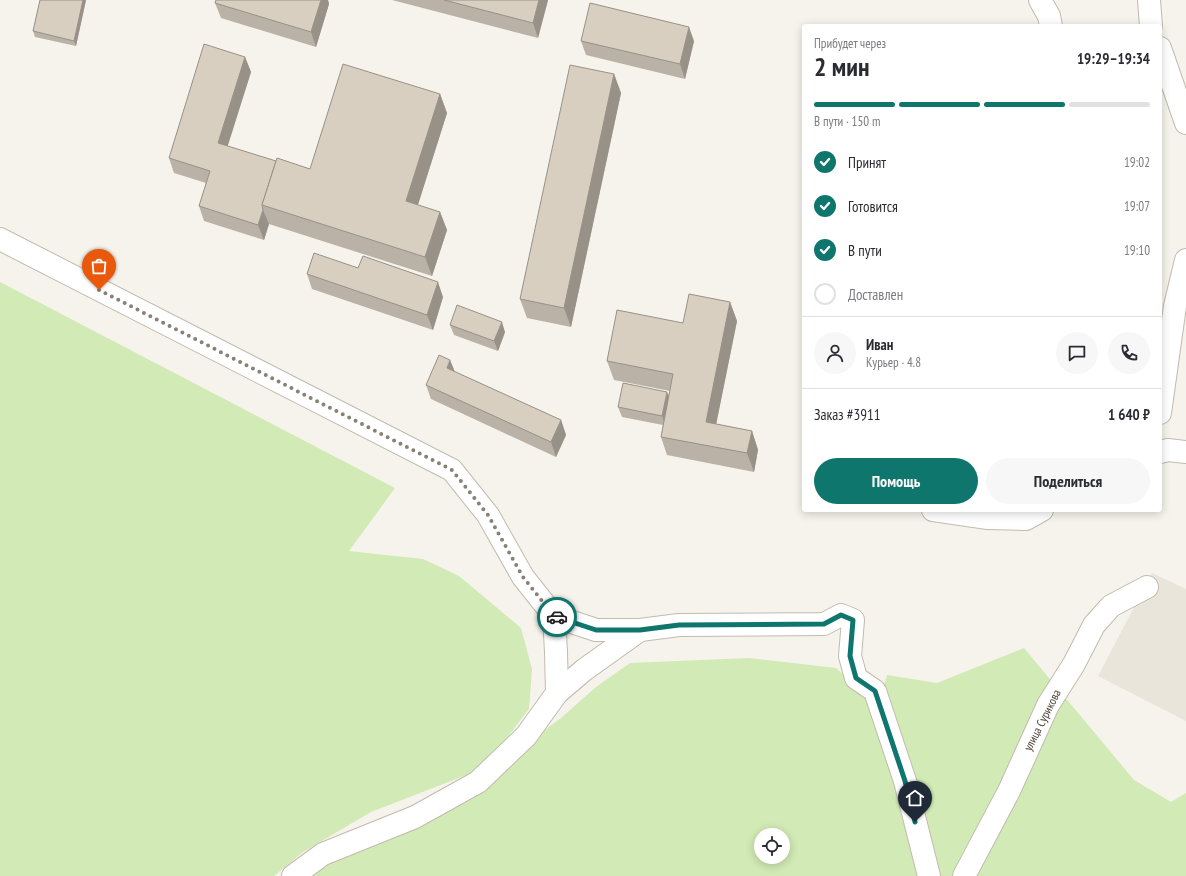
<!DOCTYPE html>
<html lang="ru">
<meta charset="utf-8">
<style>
:root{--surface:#fff;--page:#f7f7f7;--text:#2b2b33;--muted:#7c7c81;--line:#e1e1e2;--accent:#0f766e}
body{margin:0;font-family:"PT Sans Narrow",sans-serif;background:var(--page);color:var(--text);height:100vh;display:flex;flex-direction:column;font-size:15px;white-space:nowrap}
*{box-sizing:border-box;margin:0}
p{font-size:13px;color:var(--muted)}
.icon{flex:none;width:22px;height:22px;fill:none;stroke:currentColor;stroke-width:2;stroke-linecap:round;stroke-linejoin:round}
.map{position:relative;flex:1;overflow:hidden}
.side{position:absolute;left:802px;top:24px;width:360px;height:488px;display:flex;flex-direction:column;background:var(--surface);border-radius:4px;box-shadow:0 2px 10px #0003}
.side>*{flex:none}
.buttons{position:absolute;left:754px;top:828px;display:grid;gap:8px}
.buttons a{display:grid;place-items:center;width:36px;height:36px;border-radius:50%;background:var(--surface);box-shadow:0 2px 10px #0003;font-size:20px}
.pin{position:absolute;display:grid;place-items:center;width:34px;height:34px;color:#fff;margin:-41px -17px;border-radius:50% 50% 50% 0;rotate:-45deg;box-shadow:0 0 4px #0007}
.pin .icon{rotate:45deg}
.courier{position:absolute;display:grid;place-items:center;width:40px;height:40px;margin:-20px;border:3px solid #0f766e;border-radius:50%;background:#fff;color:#222;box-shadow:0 1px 5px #0007}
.overview em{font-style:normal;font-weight:700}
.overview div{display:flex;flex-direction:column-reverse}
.overview{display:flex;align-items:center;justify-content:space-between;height:68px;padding:0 12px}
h1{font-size:26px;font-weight:700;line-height:30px}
.bar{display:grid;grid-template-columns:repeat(4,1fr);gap:6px 4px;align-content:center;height:48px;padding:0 12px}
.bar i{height:5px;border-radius:3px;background:var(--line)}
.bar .current{background:var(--accent)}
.bar p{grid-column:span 4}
.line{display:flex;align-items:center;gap:10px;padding:0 12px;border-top:1px solid var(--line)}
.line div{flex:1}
.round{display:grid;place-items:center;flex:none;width:42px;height:42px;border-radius:21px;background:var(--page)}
ol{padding:0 12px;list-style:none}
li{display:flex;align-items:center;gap:12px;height:44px}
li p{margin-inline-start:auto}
li .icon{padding:4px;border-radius:50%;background:var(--accent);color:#fff;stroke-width:4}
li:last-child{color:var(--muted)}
li i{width:22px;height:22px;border:2px solid var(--line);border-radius:50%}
.action{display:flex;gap:8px;margin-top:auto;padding:8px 12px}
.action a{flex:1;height:46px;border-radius:24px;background:var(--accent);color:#fff;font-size:16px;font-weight:700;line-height:46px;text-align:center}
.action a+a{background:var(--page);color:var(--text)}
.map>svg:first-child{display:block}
.residential{fill:#eae5da}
.green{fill:#d2eab5;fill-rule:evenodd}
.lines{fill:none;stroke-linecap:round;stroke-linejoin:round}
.minor-casing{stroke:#c2bbae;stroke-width:24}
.minor{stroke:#fff;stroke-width:22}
.wall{fill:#bab2a6}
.shaded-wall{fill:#979187}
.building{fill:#d8cfc1;stroke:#979187}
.done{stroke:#878178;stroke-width:4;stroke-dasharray:0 7.2}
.route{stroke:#0f766e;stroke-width:5}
.labels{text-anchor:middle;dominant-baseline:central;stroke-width:4;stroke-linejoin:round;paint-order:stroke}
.street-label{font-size:12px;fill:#4b4439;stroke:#fff}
</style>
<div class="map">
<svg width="1186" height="876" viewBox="0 0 1186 876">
<rect width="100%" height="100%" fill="#f6f3ec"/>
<path class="residential" d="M1152 573 1186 589V721L1098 676Z"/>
<g class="green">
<path d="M0 282 395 488 349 551 423 559 459 576 521 628 532 669 529 709 500 747 469 774 371 812 303 852 274 876H0Z"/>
<path d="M1024 648 1134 780 1171 802 1186 793V876H936L883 689 887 675 937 683Z"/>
<path d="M749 658 836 668 867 696 922 876H308L530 741 561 718 596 687 630 663ZM761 835H783V857H761Z"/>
</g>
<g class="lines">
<defs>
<g id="minor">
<path d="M1040 0 1049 16 1051 26"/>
<path d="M1149 0 1151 26"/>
<path d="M1160 48 1186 123"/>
<path d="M0 239 452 470 488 515 523 577 554 616 596 630H640L679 625 824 624 841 615 853 620 850 656 856 678 875 691 905 781 929 876"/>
<path d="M1160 413 1175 306 1186 260"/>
<path d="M1160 452 1168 450 1186 452"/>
<path d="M933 510 988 518 1026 519 1042 510"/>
<path d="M557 693 584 670 640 630"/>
<path d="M293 876 323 854 415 817 478 782 526 736 557 693 556 652 554 616"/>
<path d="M964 876 1009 791 1048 705 1074 664 1094 625 1111 606 1147 587"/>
</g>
</defs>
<use href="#minor" class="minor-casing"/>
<use href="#minor" class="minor"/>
</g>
<g class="wall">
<path d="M40 0H86L76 46 35 37 33 31Z"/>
<path d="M216 0H328L329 4 316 47 221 18 215 3Z"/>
<path d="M392 0H548L538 38Z"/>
<path d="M581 41H694L685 79 586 55Z"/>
<path d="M245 57 251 72 227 146 276 161 310 169 440 94 447 113 418 205 440 212 447 230 432 276 269 224 264 240 204 221 199 206 206 183 174 173 169 158Z"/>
<path d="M614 74 621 93 571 327 527 318 520 299Z"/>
<path d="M358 268 443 297 433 330 312 289 307 274Z"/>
<path d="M730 302 737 321 716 424 752 431 758 450 754 472 667 455 661 437 663 425 622 417 618 407 667 392 668 396 670 391 614 380 607 361 683 323Z"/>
<path d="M450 325 505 332 498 351 454 335Z"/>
<path d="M450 360 455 372 561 420 566 435 556 457 431 399 426 385Z"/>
</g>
<g class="shaded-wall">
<path d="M83 0H86L76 46 74 41Z"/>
<path d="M321 0H328L329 4 316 47 311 32Z"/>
<path d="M539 0H548L538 38 533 23Z"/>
<path d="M689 27 694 41 685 79 680 64Z"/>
<path d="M245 57 251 72 224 158 218 143Z"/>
<path d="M614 74 621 93 571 327 564 308Z"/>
<path d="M440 94 447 113 413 220 406 201Z"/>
<path d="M263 210 269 224 264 240 258 225Z"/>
<path d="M440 212 447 230 432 276 425 257Z"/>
<path d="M438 282 443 297 433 330 427 315Z"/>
<path d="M730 302 737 321 713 440 706 422Z"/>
<path d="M502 322 505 332 498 351 494 341Z"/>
<path d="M450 360 456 375 447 368Z"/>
<path d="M667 392 671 402 666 426 662 416Z"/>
<path d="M561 420 566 435 556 457 551 442Z"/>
<path d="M752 431 758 450 754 472 747 453Z"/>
</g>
<g class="building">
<path d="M40 0H83L74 41 33 31Z"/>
<path d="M216 0H321L311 32 215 3Z"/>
<path d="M444 0H539L533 23Z"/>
<path d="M590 3 689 27 680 64 581 41Z"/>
<path d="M204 44 245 57 218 143 276 161 262 205 263 210 258 225 199 206 210 171 169 158Z"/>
<path d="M343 64 440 94 406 201 440 212 425 257 262 205 277 158 310 169Z"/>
<path d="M570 65 614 74 564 308 520 299Z"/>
<path d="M314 253 358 268 363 256 438 282 427 315 307 274Z"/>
<path d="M689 294 730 302 706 422 752 431 747 453 661 437 673 374 607 361 617 310 683 323Z"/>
<path d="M457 305 502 322 494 341 450 325Z"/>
<path d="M439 355 450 360 447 368 561 420 551 442 426 385Z"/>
<path d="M623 383 667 392 662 416 618 407Z"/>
</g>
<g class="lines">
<path class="done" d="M99 290 452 470 488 515 523 577 554 616 557 617"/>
<path class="route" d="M557 617 596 630H640L679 625 824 624 841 615 853 620 850 656 856 678 875 691 905 781 915 822"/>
</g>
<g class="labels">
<g class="street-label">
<text transform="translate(1042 720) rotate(-63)">улица Сурикова</text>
</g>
</g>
</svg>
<div class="buttons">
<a><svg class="icon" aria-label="locate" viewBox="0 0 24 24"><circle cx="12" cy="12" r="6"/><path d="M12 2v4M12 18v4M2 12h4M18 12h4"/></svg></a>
</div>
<div class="pin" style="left:99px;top:290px;background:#ea580c"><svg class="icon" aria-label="bag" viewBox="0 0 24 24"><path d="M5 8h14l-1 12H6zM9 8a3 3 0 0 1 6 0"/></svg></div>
<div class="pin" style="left:915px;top:822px;background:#1f2937"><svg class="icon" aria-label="home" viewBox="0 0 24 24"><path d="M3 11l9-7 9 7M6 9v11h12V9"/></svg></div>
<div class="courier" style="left:557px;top:617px"><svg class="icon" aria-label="car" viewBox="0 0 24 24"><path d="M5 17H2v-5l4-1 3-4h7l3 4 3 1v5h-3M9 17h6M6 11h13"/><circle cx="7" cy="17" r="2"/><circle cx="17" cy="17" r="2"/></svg></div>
<section class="side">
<div class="overview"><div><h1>2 мин</h1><p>Прибудет через</p></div><em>19:29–19:34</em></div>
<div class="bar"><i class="current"></i><i class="current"></i><i class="current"></i><i></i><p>В пути · 150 m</p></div>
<ol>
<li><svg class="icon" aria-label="check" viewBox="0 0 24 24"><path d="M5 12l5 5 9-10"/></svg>Принят<p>19:02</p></li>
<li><svg class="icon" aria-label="check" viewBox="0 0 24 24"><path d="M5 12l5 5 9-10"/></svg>Готовится<p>19:07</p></li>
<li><svg class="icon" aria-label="check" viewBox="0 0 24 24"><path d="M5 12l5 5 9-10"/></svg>В пути<p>19:10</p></li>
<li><i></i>Доставлен</li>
</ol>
<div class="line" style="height:72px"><a class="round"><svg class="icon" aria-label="person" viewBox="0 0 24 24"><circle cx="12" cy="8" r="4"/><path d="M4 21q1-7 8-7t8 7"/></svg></a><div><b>Иван</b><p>Курьер · 4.8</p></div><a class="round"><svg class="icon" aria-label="chat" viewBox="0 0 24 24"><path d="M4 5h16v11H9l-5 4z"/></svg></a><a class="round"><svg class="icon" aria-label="phone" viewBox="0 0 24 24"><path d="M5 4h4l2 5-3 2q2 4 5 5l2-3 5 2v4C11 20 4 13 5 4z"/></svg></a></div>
<div class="line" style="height:52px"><div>Заказ #3911</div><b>1 640 ₽</b></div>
<div class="action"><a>Помощь</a><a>Поделиться</a></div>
</section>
</div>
